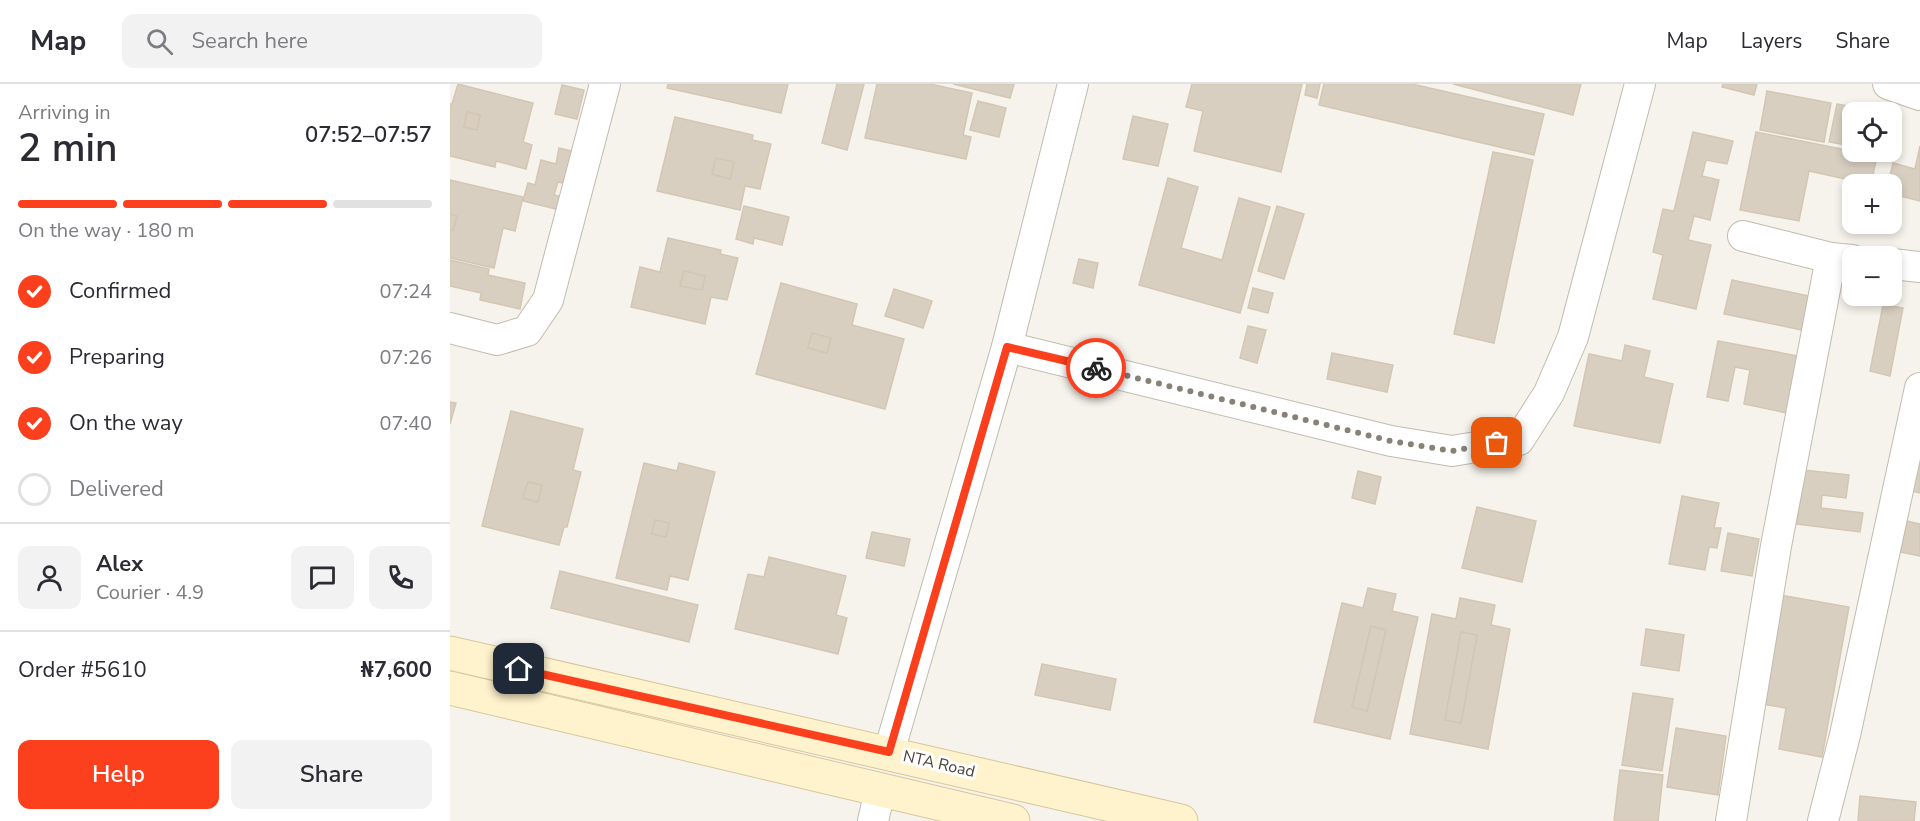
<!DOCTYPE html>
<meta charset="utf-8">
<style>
:root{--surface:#fff;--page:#f2f2f3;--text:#2b2b33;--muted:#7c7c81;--line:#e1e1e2;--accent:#fc3f1d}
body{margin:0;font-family:"Nunito Sans",sans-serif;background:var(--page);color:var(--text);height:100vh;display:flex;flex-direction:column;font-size:22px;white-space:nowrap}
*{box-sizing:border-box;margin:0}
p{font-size:20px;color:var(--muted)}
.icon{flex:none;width:33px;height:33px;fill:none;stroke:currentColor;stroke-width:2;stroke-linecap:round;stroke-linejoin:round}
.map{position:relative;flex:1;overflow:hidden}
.details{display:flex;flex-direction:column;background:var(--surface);width:450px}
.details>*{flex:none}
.tools{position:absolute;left:1392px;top:18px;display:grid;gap:12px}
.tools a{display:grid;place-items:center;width:60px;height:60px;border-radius:12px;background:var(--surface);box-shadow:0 3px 9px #0003;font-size:30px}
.pin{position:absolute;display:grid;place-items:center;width:51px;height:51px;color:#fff;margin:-26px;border-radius:12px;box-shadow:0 3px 9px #0006}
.courier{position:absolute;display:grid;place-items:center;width:60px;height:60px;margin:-30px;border:4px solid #fc3f1d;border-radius:50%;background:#fff;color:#222;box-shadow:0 2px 8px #0007}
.headline em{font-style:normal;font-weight:600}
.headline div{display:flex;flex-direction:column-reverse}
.headline{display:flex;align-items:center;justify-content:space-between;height:102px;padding:0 18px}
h1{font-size:39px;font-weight:600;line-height:45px}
.bar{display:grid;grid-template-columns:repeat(4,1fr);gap:9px 6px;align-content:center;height:72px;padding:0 18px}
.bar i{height:8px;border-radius:4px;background:var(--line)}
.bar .selected{background:var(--accent)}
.bar p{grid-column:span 4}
.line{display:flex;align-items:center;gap:15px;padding:0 18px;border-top:2px solid var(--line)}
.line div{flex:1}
.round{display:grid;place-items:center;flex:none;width:63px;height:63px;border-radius:12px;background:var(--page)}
ol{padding:0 18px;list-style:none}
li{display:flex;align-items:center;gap:18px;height:66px}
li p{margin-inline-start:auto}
li .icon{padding:6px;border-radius:50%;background:var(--accent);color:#fff;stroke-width:4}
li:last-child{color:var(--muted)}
li i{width:33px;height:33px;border:3px solid var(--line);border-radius:50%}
.action{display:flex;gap:12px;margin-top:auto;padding:12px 18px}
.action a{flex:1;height:69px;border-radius:12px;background:var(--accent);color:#fff;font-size:24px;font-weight:600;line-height:69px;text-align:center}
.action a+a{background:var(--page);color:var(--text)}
header{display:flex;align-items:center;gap:36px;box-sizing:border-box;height:84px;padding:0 30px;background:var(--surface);border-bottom:2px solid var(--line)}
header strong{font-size:28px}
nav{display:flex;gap:33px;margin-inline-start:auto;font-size:21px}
.search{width:420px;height:54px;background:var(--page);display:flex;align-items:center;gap:15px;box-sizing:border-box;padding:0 21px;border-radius:12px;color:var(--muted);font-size:22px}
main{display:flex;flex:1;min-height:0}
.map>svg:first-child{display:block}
.building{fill:#d8cfc1;stroke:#d3c7b4;stroke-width:1.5;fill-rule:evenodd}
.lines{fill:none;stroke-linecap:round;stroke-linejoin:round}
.minor-casing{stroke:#c2bbae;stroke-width:32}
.secondary-casing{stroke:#d6c79b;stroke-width:35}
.minor{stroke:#fff;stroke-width:30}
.secondary{stroke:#fff3cd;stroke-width:33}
.done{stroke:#878178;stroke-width:6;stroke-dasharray:0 10.8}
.route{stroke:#fc3f1d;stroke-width:8}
.labels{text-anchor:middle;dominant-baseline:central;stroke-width:6;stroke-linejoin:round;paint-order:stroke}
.street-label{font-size:16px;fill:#4b4439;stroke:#fff}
</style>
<header>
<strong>Map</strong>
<div class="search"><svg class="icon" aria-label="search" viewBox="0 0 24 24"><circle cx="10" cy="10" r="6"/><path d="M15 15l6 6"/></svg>Search here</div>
<nav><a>Map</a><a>Layers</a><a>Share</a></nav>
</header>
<main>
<section class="details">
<div class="headline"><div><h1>2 min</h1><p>Arriving in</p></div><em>07:52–07:57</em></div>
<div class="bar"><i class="selected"></i><i class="selected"></i><i class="selected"></i><i></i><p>On the way · 180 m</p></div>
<ol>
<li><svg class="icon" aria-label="check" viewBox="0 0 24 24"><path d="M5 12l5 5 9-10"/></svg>Confirmed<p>07:24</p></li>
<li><svg class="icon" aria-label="check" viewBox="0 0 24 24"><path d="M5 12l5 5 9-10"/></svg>Preparing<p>07:26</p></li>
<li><svg class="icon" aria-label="check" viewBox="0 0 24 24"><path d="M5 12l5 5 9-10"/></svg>On the way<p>07:40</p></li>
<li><i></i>Delivered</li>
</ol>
<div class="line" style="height:108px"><a class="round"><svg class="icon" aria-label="person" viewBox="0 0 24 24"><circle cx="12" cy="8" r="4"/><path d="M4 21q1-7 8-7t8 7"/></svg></a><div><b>Alex</b><p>Courier · 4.9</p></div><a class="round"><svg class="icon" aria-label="chat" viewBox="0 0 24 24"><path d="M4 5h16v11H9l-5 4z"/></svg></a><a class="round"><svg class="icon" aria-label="phone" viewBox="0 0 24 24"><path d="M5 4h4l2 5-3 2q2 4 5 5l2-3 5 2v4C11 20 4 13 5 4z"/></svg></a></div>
<div class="line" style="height:78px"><div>Order #5610</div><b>₦7,600</b></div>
<div class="action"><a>Help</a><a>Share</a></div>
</section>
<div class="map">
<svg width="1470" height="737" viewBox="0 0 1470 737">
<rect width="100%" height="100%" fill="#f6f3ec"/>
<g class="building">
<path d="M8 0 83 19 73 58 82 61 76 85 46 77 45 83 0 72V20H2ZM17 28 30 31 27 46 14 43Z"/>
<path d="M218 0H338L331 29 217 4Z"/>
<path d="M387 0H414L397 66 372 59Z"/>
<path d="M427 0H480L522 9 513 51 521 53 516 75 415 54Z"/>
<path d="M503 0H564L560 14Z"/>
<path d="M742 0H852L831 88 744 67 753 27 736 23Z"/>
<path d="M857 0H870L867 14 855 11Z"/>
<path d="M874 0H962L1094 30 1084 71 869 21Z"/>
<path d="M1003 0H1131L1123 31Z"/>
<path d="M1273 0H1307L1304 11 1272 3Z"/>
<path d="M112 1 134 6 127 35 105 30Z"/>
<path d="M1317 7 1381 19 1374 58 1310 46Z"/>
<path d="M528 17 556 24 549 53 520 46Z"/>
<path d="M1387 20 1426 27 1402 28V62L1379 58Z"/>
<path d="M17 28 30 31 27 46 14 43Z"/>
<path d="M683 32 718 40 708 82 673 75Z"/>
<path d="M225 33 303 51 302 56 321 60 310 105 295 102 290 126 207 107ZM266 74 284 78 280 95 262 90Z"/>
<path d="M1243 48 1283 57 1277 80 1256 76 1252 92 1269 96 1260 136 1244 132 1238 156 1261 161 1246 225 1203 215 1213 171 1203 168 1213 125 1224 127Z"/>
<path d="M1306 48 1427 72 1421 100H1402V113L1397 111 1400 96 1359 87 1349 137 1290 126Z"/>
<path d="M1470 62V117L1442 110V100H1438L1443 79 1465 85Z"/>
<path d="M109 64 126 68 117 100 108 98 104 111 117 114 114 127 73 117 78 99 85 101 91 76 106 80Z"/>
<path d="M1043 68 1083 76 1044 259 1004 250Z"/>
<path d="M266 74 284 78 280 95 262 90Z"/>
<path d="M718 94 748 103 731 164 772 176 789 114 820 123 790 229 689 201Z"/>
<path d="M0 96 73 113 65 147 53 144 44 184 0 174V146H3L7 132 0 130Z"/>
<path d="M294 122 339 133 332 161 304 154 303 160 286 155Z"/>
<path d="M827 122 854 130 834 195 808 187Z"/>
<path d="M0 130 7 132 3 146H0Z"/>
<path d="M218 154 271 166 270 170 288 174 277 216 261 213 255 240 181 223 190 183 210 188ZM234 187 255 192 252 206 230 202Z"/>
<path d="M629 175 648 179 643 204 623 199Z"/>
<path d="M0 176 39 185 38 191 75 199 70 225 30 216 31 209 0 202Z"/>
<path d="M234 187 255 192 252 206 230 202Z"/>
<path d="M1282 196 1359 212 1352 246 1274 230Z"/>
<path d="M331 199 407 220 402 241 454 255 435 325 306 290ZM362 249 381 254 377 269 358 264Z"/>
<path d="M803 204 823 209 818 229 798 224Z"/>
<path d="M444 205 482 217 473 244 435 232Z"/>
<path d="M1433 221 1453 224 1440 292 1420 287Z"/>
<path d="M798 242 816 246 807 279 790 274Z"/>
<path d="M362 249 381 254 377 269 358 264Z"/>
<path d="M1268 257 1348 272 1337 329 1294 320 1300 286 1285 283 1278 317 1257 313Z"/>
<path d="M1175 261 1200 267 1194 293 1223 300 1210 359 1124 342 1139 270 1172 277Z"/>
<path d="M882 269 943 281 937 308 877 295Z"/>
<path d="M0 318 6 319 0 340Z"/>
<path d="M61 327 133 345 123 386 131 388 117 443H114L109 461 32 442ZM78 398 92 401 88 418 73 414Z"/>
<path d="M1470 360V409L1453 405Z"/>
<path d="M194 379 227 387 229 379 265 388 238 496 220 492 217 506 166 494ZM205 436 219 439 216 453 202 450Z"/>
<path d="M1353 386 1399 391 1396 414 1372 411 1371 424 1413 429 1410 448 1347 440Z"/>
<path d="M908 387 931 393 925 420 902 414Z"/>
<path d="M78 398 92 401 88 418 73 414Z"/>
<path d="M1232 412 1269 419 1264 444H1271L1267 464 1259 463 1255 486 1219 480Z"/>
<path d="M1027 423 1086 437 1072 498 1012 484Z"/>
<path d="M205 436 219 439 216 453 202 450Z"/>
<path d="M1457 437 1470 440V472L1450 468Z"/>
<path d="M422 448 460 455 454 482 416 474Z"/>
<path d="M1278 449 1309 455 1302 492 1271 487Z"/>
<path d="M319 473 396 492 386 531 397 534 388 570 285 545 298 490 314 493Z"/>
<path d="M110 487 248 521 239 558 101 524Z"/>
<path d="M918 504 946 510 942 527 968 533 940 655 864 638 892 519 913 524ZM921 542 936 546 917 627 902 623Z"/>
<path d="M1330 511 1399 523 1372 673 1329 665 1336 624 1311 620Z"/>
<path d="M1010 514 1045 521 1041 541 1060 545 1038 665 960 650 982 530 1006 535ZM1011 548 1027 551 1011 639 995 636Z"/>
<path d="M921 542 936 546 917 627 902 623Z"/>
<path d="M1196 545 1234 551 1229 587 1191 581Z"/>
<path d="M1011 548 1027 551 1011 639 995 636Z"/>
<path d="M592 580 666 595 660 626 585 611Z"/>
<path d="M1183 609 1223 615 1212 687 1172 681Z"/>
<path d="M1226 644 1276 652 1268 711 1217 703Z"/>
<path d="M1170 686 1213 691 1208 737H1164Z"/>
<path d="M1410 712 1466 718 1464 737H1408Z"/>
</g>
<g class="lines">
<defs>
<g id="minor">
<path d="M1438 0 1470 11"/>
<path d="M1293 152 1381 174 1402 176"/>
<path d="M1442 180 1470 183"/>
<path d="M0 244 47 256 77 247 98 216 155 0"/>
<path d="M557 263 941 357 1002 367 1069 356 1099 309 1123 253 1190 0"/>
<path d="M439 668 557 263 623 0"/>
<path d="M423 737 430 706"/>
<path d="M1281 737 1326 462 1381 174"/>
<path d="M1373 737 1395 651 1470 304"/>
</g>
<g id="secondary">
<path d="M0 569 731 737"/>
<path d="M0 604 563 737"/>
</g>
</defs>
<use href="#minor" class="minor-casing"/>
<use href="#secondary" class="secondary-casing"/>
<use href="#minor" class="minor"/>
<use href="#secondary" class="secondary"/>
</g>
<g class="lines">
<path class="done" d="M646 284 941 357 1002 367 1047 359"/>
<path class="route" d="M69 585 439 668 557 263 646 284"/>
</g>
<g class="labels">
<g class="street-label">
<text transform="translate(489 680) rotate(13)">NTA Road</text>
</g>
</g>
</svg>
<div class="tools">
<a><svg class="icon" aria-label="locate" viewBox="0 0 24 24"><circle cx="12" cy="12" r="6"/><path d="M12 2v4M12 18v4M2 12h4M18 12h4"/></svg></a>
<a>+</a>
<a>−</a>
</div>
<div class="pin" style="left:1047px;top:359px;background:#ea580c"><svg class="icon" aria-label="bag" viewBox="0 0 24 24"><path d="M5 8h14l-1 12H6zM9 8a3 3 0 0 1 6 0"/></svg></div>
<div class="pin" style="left:69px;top:585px;background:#1f2937"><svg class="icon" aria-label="home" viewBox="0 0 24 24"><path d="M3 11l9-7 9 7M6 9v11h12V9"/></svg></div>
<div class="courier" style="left:646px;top:284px"><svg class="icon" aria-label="bike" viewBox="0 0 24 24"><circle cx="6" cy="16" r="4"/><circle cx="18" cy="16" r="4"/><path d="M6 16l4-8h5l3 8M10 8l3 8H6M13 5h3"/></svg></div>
</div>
</main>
